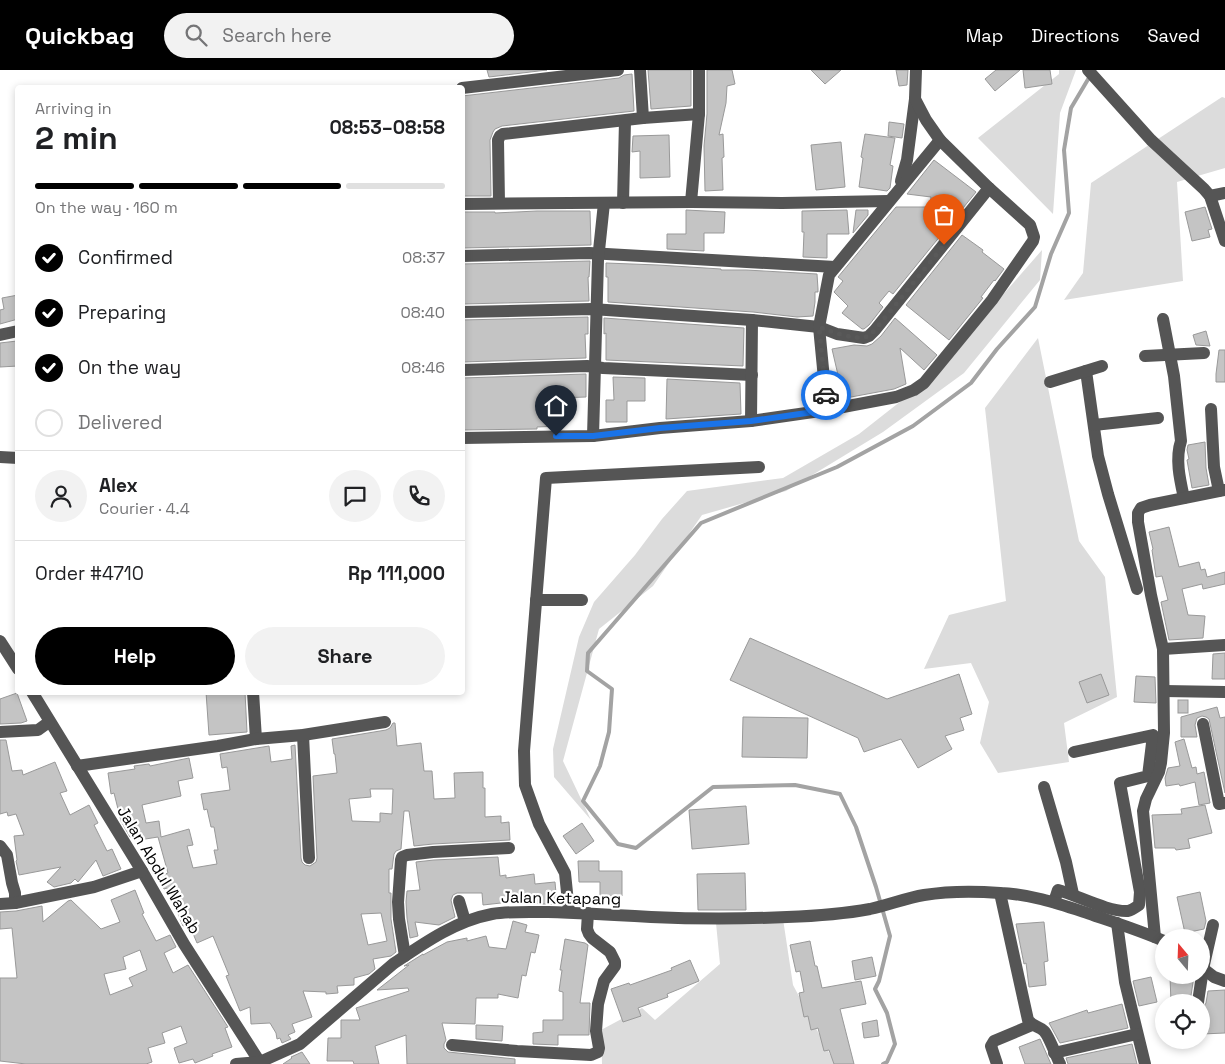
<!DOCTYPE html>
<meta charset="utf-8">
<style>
:root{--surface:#fff;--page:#f2f2f2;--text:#202124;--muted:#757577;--line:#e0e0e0;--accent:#000}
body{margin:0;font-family:"Space Grotesk",sans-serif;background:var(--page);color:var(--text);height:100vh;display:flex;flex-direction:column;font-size:19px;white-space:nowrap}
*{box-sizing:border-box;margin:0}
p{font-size:16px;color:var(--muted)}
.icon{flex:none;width:28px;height:28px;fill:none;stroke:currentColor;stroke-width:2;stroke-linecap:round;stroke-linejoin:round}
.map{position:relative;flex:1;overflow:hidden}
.drawer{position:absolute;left:15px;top:15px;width:450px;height:610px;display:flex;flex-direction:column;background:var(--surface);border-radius:5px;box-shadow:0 2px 8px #0003}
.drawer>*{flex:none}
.needle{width:32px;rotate:341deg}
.controls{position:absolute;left:1155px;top:859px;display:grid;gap:10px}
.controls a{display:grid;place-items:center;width:55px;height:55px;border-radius:50%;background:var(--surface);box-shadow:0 2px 8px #0003;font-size:25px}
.pin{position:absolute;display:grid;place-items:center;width:42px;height:42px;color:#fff;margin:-51px -21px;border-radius:50% 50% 50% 0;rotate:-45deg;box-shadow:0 0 5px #0007}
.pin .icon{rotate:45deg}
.courier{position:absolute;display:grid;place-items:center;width:50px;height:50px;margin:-25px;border:4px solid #1a73e8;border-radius:50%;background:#fff;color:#222;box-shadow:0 1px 6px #0007}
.overview em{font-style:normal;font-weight:700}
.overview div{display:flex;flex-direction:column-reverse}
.overview{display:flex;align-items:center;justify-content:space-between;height:85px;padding:0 20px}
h1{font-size:32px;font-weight:700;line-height:38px}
.bar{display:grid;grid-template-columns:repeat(4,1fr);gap:8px 5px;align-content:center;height:60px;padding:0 20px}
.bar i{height:6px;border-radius:4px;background:var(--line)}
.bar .selected{background:var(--accent)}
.bar p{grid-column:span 4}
.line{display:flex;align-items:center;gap:12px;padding:0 20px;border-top:1px solid var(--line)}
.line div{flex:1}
.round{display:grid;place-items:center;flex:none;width:52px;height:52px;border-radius:26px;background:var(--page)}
ol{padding:0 20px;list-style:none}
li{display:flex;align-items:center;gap:15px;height:55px}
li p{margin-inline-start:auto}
li .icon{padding:5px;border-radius:50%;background:var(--accent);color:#fff;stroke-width:4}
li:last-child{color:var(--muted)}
li i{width:28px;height:28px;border:2px solid var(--line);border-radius:50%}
.cta{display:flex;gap:10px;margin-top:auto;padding:10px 20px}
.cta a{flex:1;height:58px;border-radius:30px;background:var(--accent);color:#fff;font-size:20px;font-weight:700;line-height:58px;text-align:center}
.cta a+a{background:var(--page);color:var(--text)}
header{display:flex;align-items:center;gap:30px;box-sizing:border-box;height:70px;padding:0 25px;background:var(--accent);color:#fff}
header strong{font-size:24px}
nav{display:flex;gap:28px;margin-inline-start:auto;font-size:18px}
.search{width:350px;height:45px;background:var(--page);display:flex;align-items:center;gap:12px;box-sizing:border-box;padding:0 18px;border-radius:28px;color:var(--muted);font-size:19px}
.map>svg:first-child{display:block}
.green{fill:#dcdcdc}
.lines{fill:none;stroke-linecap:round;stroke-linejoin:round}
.stream{stroke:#a3a3a3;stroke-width:4}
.building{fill:#c4c4c4;stroke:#999;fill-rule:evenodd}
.minor{stroke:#555;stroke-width:12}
.done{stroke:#595959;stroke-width:5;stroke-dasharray:0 9}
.route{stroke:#1a73e8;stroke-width:6}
.labels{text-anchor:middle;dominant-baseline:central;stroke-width:4.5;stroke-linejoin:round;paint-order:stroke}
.street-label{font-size:16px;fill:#000;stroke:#fff}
</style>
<header>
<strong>Quickbag</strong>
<div class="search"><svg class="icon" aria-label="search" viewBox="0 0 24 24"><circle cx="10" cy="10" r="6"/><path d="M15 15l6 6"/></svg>Search here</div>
<nav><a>Map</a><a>Directions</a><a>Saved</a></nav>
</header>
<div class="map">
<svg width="1225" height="994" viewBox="0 0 1225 994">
<rect width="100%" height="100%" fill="#fff"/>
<g class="green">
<path d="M1059 0H1076L1060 43 1053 144 978 68 1059 4Z"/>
<path d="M1222 27 1225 28V98L1177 112 1183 211 1064 230 1083 203 1091 113Z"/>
<path d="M1042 180 1040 210 964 303 883 362 786 421 702 445 653 516 599 559 563 691 591 750 554 707 553 679 579 567 594 532 635 485 662 449 687 421 783 408 859 364 929 309Z"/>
<path d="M1038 268 1079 471 1105 507 1117 627 1064 653 1069 692 998 703 980 673 989 632 971 593 924 599 949 545 1006 531 985 338Z"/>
<path d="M783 849 793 915 835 994H602L601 960 642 938 655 950 720 894 716 853Z"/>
</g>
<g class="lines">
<path class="stream" d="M883 994 887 992 895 974 887 943 875 919 879 911 890 866 876 817 856 757 840 724 795 715 713 717 636 778 618 774 583 731 600 696 609 662 612 619 587 601 588 583 701 453 837 397 913 356 971 313 997 279 1035 237 1051 184 1069 143 1064 80 1071 38 1090 6"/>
</g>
<g class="building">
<path d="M487 0H547L489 7Z"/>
<path d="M648 0H691V36L651 39Z"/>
<path d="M707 0H732L735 14 727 16 726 33 719 65 723 64 724 87 722 88 723 120 705 121 704 76 707 44Z"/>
<path d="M811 0H841L825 14Z"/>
<path d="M896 0H908L907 15 899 16Z"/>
<path d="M996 0H1020L995 21 985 9Z"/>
<path d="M1023 0H1050L1052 14 1025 18Z"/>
<path d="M632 4 634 41 502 56 495 59 493 62 490 70 491 126H462V26L619 8 624 5Z"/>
<path d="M889 52 904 54 902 68 888 66Z"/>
<path d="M865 64 895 68 890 95 893 96 890 118 887 121 859 117 863 88 861 87Z"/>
<path d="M669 65 670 107 640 108V81L632 82 633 66Z"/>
<path d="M841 72 845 117 816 120 811 75Z"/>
<path d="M934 90 976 122 893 224 889 221 879 233 883 237 869 255 864 259H862L842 243 848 236 834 222 843 211 838 207 896 137H930L931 127 907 124Z"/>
<path d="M1205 137 1212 159 1208 160 1210 167 1192 171 1185 142Z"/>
<path d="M686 140 725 142 724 163H704V181L667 179V164H686Z"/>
<path d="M847 140 849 164H827V188L803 187 804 162H802V141Z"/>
<path d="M856 140H868V145L853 163Z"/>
<path d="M537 141H590L591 175 462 178 463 142H495V143Z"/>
<path d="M962 165 983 180 982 182 1004 199 995 211 994 210 981 227 983 228 949 270 906 235Z"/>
<path d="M590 191 589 207H588L589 231 462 234V194Z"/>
<path d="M606 193 658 195 721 199V200H746L817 204 818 219V222H815V232L813 246 797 247 753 242 608 232V207H606Z"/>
<path d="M18 225V249L0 254V240L4 239 2 228Z"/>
<path d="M588 247V264H585L586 288 462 292V250Z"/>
<path d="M604 248 744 258 743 296 606 290V263L604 264Z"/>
<path d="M895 248 937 285 924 300 900 278 906 314 894 319 835 330 832 306 838 305 832 279 854 275 867 276 872 274 881 266Z"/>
<path d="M1206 261 1210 276 1196 275 1193 265Z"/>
<path d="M17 271 18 296 0 297V273Z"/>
<path d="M1219 280H1225V312H1216V304Z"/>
<path d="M586 304V327L558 328 559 356 537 357V359L462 360V308Z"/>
<path d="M613 307 645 308V331H627V352H606V330H614Z"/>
<path d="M667 309 740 313 741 344 666 349Z"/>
<path d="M1205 372 1206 398 1209 415 1192 418 1187 390 1189 389 1187 380 1188 375Z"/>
<path d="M1169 457 1179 497 1199 492 1201 500 1205 499 1207 507 1225 502V514L1203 519 1202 514 1182 519 1188 545 1205 546 1203 568 1169 570 1161 532 1168 530 1162 506 1156 507 1152 480 1153 479 1149 462Z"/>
<path d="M750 568 887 629 959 604 972 644 960 648 964 660 945 666 952 679 918 698 901 669 864 682 858 668 730 610Z"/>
<path d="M1225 583V609H1212L1213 584Z"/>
<path d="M1101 604 1109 625 1087 633 1079 612Z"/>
<path d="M1136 606 1155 607 1156 633 1134 632Z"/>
<path d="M206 622H245L247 662 209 665Z"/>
<path d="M17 623 27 651 21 653 0 654V629Z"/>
<rect x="1178" y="630" width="10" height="13"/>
<path d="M1217 637 1220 648 1225 647V723L1209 649 1206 647 1202 646 1197 648 1195 655 1197 667H1181V647Z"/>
<path d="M743 647 808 648 807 688 742 687Z"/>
<path d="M393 653H395L397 676 421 673 424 701H432L434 729 455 728 454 703 483 702V718H485V747L501 746V753L509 752 510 770 433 774 414 776 409 741H404L401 779 396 781 394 784 392 799H389V823H391V849L396 882 391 886 373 889 375 899 369 904 354 908V915L337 916 338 923 326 924V922L303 921 312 947 292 954 295 962 288 965 291 969 282 973 280 968 277 969 276 963 270 953 251 954 250 937 240 941 226 906 229 905 213 866 197 873 189 854 183 856 167 818 164 819 159 806 168 803 158 767 139 770 138 765 130 767 121 751 114 723 111 724 108 703 135 699 134 696 149 694 150 696 189 688 193 708 178 711 181 726 142 735 146 753 159 751 161 767 189 759 193 775 187 776 193 798 217 794 214 780H218L214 757H211L207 739 204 740 201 724 230 720 227 697 222 698 220 684 269 676 271 692 292 689 291 676 295 675 301 788 302 792 305 795 310 796 316 792 317 788 313 706 337 703 335 684H334L332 669 386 660 390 658ZM370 719H393L392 744 380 743V752L352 751 349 729 371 727ZM381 843 387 871 368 875 361 844Z"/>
<path d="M1184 669 1192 698 1196 697 1197 704 1204 702 1210 733 1199 735 1195 712 1180 716 1179 714 1166 716 1165 708 1168 698 1180 696 1175 672Z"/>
<path d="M0 670H6L12 701 22 700 23 705 55 692 67 721 60 723 70 745 89 735 98 753 94 755 107 781 112 779 121 799 103 806 96 790 78 812 75 809 71 813 54 817 47 812 61 797 19 805 16 791 17 790 14 766 24 765 16 744 8 746 7 742 0 744Z"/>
<path d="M1205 735 1212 763 1188 769 1190 778 1176 780 1175 778H1155L1152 745 1182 744 1181 739Z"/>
<path d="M746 736 749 774 692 779 689 740Z"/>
<path d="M582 753 594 771 576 784 563 766Z"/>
<path d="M498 787 500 806 506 805V808L534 804 535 814 555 812 557 834H538L537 829 483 835 482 823H457L453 825 451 830 455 847 439 855 415 852 418 866 410 868 407 848 406 832 407 821 420 820 416 792 434 790Z"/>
<path d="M578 791H599V801H622V826H600V812H579Z"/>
<path d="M745 803 746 840H698L697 804Z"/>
<path d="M135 820 144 843 142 844 156 871 170 865 176 877 164 883 173 903 188 895 228 957 225 958 232 977 212 984 213 986 195 993 193 989 179 993 174 978 187 973 181 956 162 963 165 973 148 978 152 992 146 994H26L0 991V908H17L12 858 0 859V842L16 841 42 836 43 852 68 831 71 830 101 859 120 852 111 830ZM140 880 147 900 129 908 133 916 110 925 104 904 126 899 123 887Z"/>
<path d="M1200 822 1206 851 1204 859 1185 863 1177 827Z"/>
<path d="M513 851 527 855 525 862 539 865 535 883 531 882 526 906 522 905 518 928 498 924V928H476L475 954 442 953 446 970 444 974V978L448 982 515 989V994H407L406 965 375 976 379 994H354L353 991H327L328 968H341V950H360L356 938 409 921 408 918 377 920 409 895 404 896 423 884V885L447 872 467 868V871L486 866 489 877 506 879Z"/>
<path d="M1044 852 1048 891 1044 892 1046 915 1029 917 1026 893 1024 894 1016 854Z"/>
<path d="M565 869 585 873 588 875 580 933H590L589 965H558V975L533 974V963L543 962V950H563V922L559 921 562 900H560Z"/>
<path d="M810 871 815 896H817L822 918 861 911 866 934 840 939 854 994H834L829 980 824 981 818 958 811 960 808 946 804 947 799 923 804 922 800 901 796 902 790 875Z"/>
<path d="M872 887 876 906 855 910 852 891Z"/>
<path d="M690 890 699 911 667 924 668 927 638 938 641 946 623 952 611 919 629 913 630 915 672 900 671 898Z"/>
<path d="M1194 906 1190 932H1171L1170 907Z"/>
<path d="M1151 907 1157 932 1139 936 1133 911Z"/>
<path d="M1225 920V963L1202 964 1201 951H1204L1203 938 1206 933 1208 921Z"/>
<path d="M1122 934 1128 958 1060 973 1049 953 1087 940 1088 943Z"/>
<path d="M877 950 879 966 864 968 862 953Z"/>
<path d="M476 955 503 956 502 971 476 969Z"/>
<path d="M1040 969 1051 994H1025L1019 977Z"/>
<path d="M1132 974 1137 994H1068L1066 988Z"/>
<path d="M302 982 310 994H283L292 988 291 987Z"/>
</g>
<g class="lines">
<g class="minor">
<path d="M640 0 643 48"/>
<path d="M1088 0 1151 70 1204 119 1210 126 1225 171"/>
<path d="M462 18 618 0"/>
<path d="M901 111 907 90 915 29"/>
<path d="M1210 126 1225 123"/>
<path d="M691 132 699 44V0"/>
<path d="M499 133 498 70 500 66 503 64 643 48 699 44"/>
<path d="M623 133 625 51"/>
<path d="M462 134 691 132 782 133 889 131"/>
<path d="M462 186 589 183 835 197"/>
<path d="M462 242 592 239 752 250 819 257 837 264 864 268 869 266 875 260 989 118"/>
<path d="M1163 249 1174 306 1181 371C1175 389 1180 410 1184 428"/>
<path d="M0 265 18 261"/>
<path d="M1145 286 1204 283"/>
<path d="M462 300 587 296 603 298 752 305"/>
<path d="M1086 301 1098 386 1108 424 1137 519"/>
<path d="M1050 312 1102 296"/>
<path d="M1211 339 1214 397 1219 421"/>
<path d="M827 340 819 257 829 205 940 70"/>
<path d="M751 351 752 250"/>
<path d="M1094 355 1158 348"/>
<path d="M593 366 598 190 604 133"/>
<path d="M462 368 593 366 660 358 751 351 827 340 896 327 914 320 924 313 992 230 1033 171 1034 167 1030 155 989 118 940 70 926 50 915 29 916 0"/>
<path d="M0 387 18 388"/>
<path d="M536 530H582"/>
<path d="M0 571 18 599"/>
<path d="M1163 579 1225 575"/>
<path d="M1164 621 1225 622"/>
<path d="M32 622 142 801 184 874 261 994"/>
<path d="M253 622 256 669"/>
<path d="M1203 654 1219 734 1225 733"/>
<path d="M0 662 38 660 49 652"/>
<path d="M303 665 309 788"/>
<path d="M77 696 218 676 256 669 303 665 385 652"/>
<path d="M1044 717 1066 792 1073 824"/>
<path d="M0 776 7 785 12 813 15 823V833"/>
<path d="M1000 823 1028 950C1033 957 1039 956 1044 961 1049 966 1056 986 1060 994"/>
<path d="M459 831 465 851"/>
<path d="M1054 832 1058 820C1079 826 1108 842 1128 841 1132 840 1136 837 1139 835L1140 822 1120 713 1148 706 1153 665 1074 682"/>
<path d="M0 834 15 833 94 817 142 801"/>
<path d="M569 842 565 803 539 754 525 715 524 681 546 408 759 397"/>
<path d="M1117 853 1125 912 1145 994"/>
<path d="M1155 867 1143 741 1146 729 1159 702 1161 693 1164 663 1163 579 1151 525 1138 452V443L1141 438 1150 435 1225 420"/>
<path d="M405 886 399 849 398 832 401 790 402 787 407 785 433 782 509 778"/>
<path d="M1201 897 1214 907 1225 911"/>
<path d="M1198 932 1203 899 1213 855"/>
<path d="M452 975 517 981 591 985 598 982 599 978 596 961 598 934 604 911 615 896V892L610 882 592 868 589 864 587 859 588 843"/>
<path d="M1054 983 1137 964"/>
<path d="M236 994 260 992 300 974 393 894C424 873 455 851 492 844 510 841 529 842 548 842 582 843 617 845 651 847 696 849 742 849 787 847 815 846 843 844 870 839 889 835 906 828 924 825 949 821 975 821 1000 823 1032 824 1062 835 1093 845 1116 853 1141 861 1164 871"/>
<path d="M997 994 991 976 994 971 1032 955"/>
</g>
</g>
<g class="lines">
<path class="done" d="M826 325 819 257C830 261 854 270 865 267 870 266 872 263 875 260L944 175"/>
<path class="route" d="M556 366H593L660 358 751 351 827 340 826 325"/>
</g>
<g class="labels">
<g class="street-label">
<text transform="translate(159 800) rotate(59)">Jalan Abdul Wahab</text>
<text transform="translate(561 828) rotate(1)">Jalan Ketapang</text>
</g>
</g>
</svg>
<div class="controls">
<a><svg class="needle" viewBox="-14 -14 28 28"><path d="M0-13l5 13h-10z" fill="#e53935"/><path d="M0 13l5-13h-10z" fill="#757577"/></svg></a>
<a><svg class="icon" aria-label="locate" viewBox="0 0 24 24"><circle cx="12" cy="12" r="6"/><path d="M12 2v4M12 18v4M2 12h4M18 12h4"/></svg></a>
</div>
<div class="pin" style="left:944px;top:175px;background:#ea580c"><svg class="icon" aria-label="bag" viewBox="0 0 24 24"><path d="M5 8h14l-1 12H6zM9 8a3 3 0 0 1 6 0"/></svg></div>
<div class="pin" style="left:556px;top:366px;background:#1f2937"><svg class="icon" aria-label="home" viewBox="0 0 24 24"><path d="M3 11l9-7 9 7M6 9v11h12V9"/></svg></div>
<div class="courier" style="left:826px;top:325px"><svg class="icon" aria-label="car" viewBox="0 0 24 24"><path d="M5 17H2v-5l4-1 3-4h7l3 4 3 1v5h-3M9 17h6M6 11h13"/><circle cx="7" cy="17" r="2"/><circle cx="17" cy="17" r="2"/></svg></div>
<section class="drawer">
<div class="overview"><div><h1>2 min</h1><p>Arriving in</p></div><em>08:53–08:58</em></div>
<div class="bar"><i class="selected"></i><i class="selected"></i><i class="selected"></i><i></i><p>On the way · 160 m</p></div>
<ol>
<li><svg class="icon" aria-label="check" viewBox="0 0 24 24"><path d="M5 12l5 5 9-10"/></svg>Confirmed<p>08:37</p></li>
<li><svg class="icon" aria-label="check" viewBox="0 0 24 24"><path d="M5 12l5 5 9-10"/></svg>Preparing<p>08:40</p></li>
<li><svg class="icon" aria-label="check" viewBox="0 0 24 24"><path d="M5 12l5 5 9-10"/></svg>On the way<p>08:46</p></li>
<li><i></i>Delivered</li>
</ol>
<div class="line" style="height:90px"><a class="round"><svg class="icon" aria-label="person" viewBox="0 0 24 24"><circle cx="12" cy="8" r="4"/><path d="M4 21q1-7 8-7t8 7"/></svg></a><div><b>Alex</b><p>Courier · 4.4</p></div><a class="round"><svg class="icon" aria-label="chat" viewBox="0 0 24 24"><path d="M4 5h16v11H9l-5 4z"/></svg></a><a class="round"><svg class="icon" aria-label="phone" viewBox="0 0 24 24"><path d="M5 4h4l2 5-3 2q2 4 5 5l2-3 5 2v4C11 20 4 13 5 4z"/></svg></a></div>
<div class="line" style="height:65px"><div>Order #4710</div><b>Rp 111,000</b></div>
<div class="cta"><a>Help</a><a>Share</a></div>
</section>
</div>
